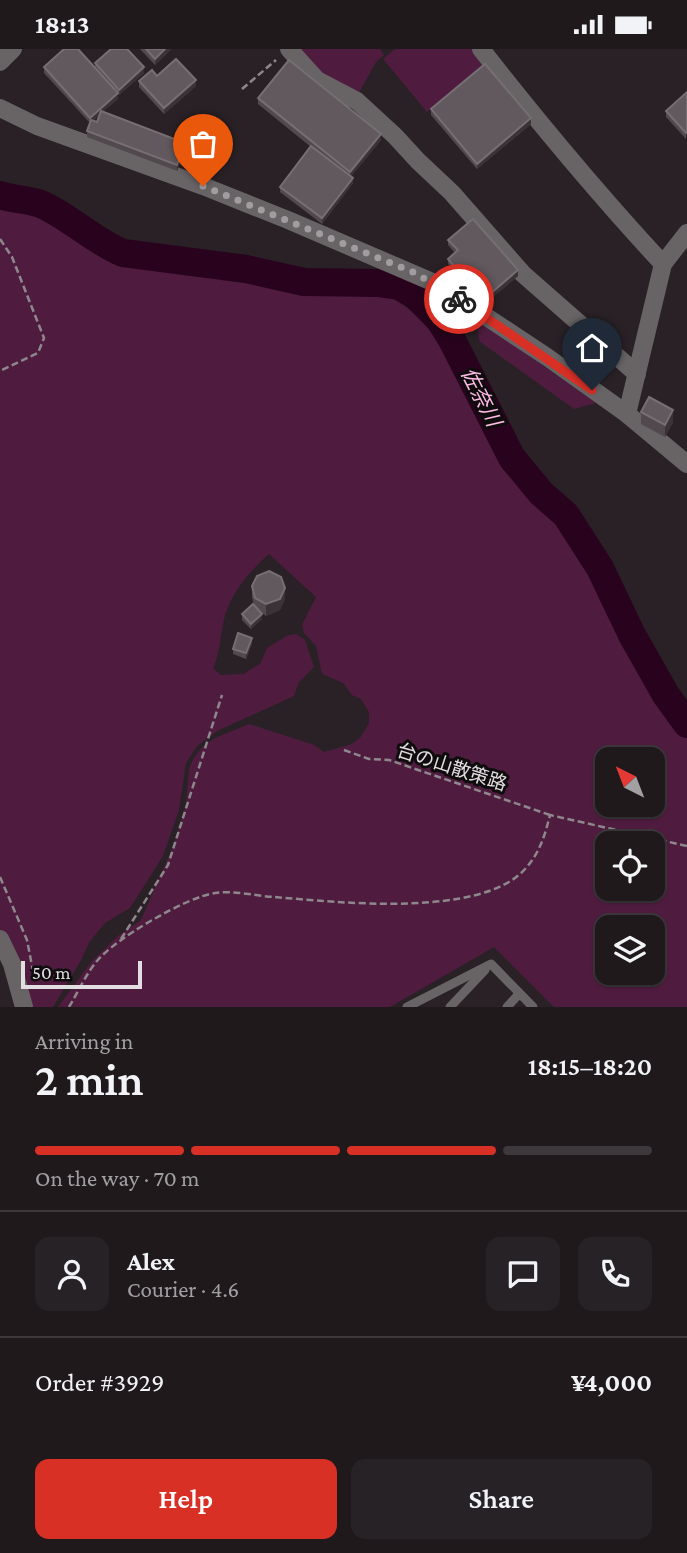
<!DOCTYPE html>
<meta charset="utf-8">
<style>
:root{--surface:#1f191c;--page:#272225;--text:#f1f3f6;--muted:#a1a0a3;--line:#3c383b;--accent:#d93025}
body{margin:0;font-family:"Crimson Pro","Noto Sans JP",serif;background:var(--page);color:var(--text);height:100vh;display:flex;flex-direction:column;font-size:26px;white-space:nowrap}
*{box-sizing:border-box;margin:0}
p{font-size:23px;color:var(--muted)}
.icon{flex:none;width:38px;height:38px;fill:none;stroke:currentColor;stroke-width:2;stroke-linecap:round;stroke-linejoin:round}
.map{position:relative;height:958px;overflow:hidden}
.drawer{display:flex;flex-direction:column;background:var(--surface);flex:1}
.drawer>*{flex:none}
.needle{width:46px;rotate:318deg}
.buttons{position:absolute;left:595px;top:698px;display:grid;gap:14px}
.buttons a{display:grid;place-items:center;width:70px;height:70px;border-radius:14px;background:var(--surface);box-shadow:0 2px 5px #0004,0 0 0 2px var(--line);font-size:35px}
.scale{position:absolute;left:21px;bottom:18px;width:121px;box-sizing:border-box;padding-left:7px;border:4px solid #e3dee1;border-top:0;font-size:19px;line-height:24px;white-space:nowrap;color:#e3dee1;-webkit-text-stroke:5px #0f0c0e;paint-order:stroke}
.pin{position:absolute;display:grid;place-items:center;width:60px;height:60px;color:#fff;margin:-72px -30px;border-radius:50% 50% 50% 0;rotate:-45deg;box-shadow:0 0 7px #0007}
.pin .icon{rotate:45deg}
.courier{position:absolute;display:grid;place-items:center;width:70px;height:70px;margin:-35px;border:5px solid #d93025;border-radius:50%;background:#fff;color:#222;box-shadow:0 2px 9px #0007}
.overview em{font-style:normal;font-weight:600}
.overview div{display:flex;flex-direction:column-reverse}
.overview{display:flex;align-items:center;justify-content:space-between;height:119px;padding:0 35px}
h1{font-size:46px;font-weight:600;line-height:52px}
.bar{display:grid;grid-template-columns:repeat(4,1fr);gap:10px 7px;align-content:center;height:84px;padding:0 35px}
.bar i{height:9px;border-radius:5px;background:var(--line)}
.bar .on{background:var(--accent)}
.bar p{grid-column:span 4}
.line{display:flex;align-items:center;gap:18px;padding:0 35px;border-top:2px solid var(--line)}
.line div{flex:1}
.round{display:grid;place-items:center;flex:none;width:74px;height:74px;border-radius:14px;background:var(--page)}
.button{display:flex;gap:14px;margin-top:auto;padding:14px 35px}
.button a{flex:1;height:80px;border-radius:14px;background:var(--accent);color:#fff;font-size:28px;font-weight:600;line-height:80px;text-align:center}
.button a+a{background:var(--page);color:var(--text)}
.status{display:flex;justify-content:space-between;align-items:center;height:49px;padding:0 35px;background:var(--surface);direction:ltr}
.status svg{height:19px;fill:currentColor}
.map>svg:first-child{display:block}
.green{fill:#4f1c3f;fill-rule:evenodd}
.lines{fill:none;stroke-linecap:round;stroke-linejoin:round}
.river{stroke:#29031e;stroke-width:28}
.path{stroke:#8e888c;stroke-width:2.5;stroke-dasharray:7 3.5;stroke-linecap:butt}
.lane{stroke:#686466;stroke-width:9}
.street{stroke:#686466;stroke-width:18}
.wall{fill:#51494e;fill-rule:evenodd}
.shaded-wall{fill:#3a3237}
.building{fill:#61595e;stroke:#756e72;stroke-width:2}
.done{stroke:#a29ca0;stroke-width:7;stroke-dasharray:0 12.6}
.route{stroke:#d93025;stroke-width:9}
.labels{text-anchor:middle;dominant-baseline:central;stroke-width:6;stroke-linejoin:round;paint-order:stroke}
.street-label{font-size:19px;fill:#e3dee1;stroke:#0f0c0e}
.water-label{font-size:21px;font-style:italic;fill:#febbe4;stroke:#0f0c0e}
</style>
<div class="status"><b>18:13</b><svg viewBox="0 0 49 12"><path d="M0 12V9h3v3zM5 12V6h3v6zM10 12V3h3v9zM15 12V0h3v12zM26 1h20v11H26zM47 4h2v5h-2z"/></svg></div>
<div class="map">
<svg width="687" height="958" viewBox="0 0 687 958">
<rect width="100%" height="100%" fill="#292126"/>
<g class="green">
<path d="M297 0H380L384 6 376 13 357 47 319 27Z"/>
<path d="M395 0H472L484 15 427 63 383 10Z"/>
<path d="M0 145C15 152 32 158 45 167 77 189 91 204 130 217L369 240C412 253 428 278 453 313L687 682V958H554L494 898 390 958H58L91 913 118 887 141 871 174 795 186 755 189 720 193 710 202 698 215 689 249 675 314 696 324 703 352 695 360 689 369 674V663L361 650 352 646 343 634 322 625 316 597 304 584 302 576 316 548 269 505C250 522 233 541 225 566 220 585 221 602 213 619L221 626 243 625 260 615 267 599 288 586 296 585 305 591 314 618 299 633 294 647 219 681 197 697 186 714 179 761 163 807 130 859 105 874 90 892 80 913 53 958H30L15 909 0 880ZM607 710H653V756H607ZM607 794H653V840H607ZM607 878H653V924H607Z"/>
<path d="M477 270 596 354 574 360 479 292Z"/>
</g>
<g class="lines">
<path class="river" d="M0 146C14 151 30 150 43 156 71 169 94 192 123 204L246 220 304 233 377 234 399 237 415 246 439 270 452 291 512 409 541 444 566 466 600 519 632 586 666 646 687 675"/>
<g class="path">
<path d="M242 40 276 11"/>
<path d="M0 190 12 208 44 289 38 304 0 322"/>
<path d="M344 701 369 710 389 711 550 766"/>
<path d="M0 828 27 891 34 927"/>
<path d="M121 890 168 816 222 646"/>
<path d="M69 958C78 943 86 925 97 912 115 890 186 848 215 844 233 841 256 847 274 848 336 853 482 870 526 819 540 803 545 786 550 766L687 797"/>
</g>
<g class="lane">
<path d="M407 958 491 915 533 958"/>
<path d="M450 958 485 921"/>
<path d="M507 958 519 945"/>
</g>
<g class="street">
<path d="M289 0 317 31 357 52 395 87 418 112 452 144 523 225 637 325"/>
<path d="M481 0C539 74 599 146 663 215"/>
<path d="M0 13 13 0"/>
<path d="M0 59 37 77 203 137 288 171 437 235 547 308 627 365 687 415"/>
<path d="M627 365 663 215 687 184"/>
<path d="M0 890 12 915 24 958"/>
</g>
</g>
<g class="wall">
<path d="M140 0H171L155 16Z"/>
<path d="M95 14 144 24 119 46 118 45V50L102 63 185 100 177 122 87 88V82L90 74 44 24V18L95 19ZM100 65 97 73 93 72Z"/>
<path d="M139 32 196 37 164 65 139 38Z"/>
<path d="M687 43 686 90 666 68V62Z"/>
<path d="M258 49 381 91 351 127 353 134 322 175 280 143V138L311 98 258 55Z"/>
<path d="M431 60 531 75 477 120 431 66Z"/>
<path d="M448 191 518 227 483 256 448 215V210L455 204 448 196Z"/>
<path d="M641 363 673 373 665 388 641 375Z"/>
<path d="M252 537 285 550 280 561 266 567 261 563 262 570 251 580 242 571V565L254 556 252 548Z"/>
<path d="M252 595 246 610 233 605V600Z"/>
</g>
<g class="shaded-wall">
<path d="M165 0H171L155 16V10Z"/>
<path d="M144 18V24L119 46V41Z"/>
<path d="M196 31V37L164 65V59Z"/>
<path d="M118 44V50L90 74V69Z"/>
<path d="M531 69V75L477 120V115Z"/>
<path d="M381 85V91L350 129V123Z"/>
<path d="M185 94V100L177 122V116Z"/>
<path d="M353 129V134L322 175V169Z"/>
<path d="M518 221V227L483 256V251Z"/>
<path d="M673 361V373L665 388V376Z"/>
<path d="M285 539V550L280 561 266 567V555Z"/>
<path d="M262 565V570L251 580V575Z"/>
<path d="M252 589V595L246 610V604Z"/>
</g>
<g class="building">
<path d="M64 0H78L118 44 90 69 44 18Z"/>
<path d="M111 0H127L144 18 119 41 95 14Z"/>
<path d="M146 0H165L155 10Z"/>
<path d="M176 10 196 31 164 59 139 32 152 21 157 27Z"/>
<path d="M289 11 381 85 350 123 258 49Z"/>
<path d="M485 15 531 69 477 115 431 60Z"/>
<path d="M687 43V83L686 84 666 62Z"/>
<path d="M101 62 185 94 177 116 87 82 91 71 97 73Z"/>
<path d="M311 97 353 129 322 169 280 138Z"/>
<path d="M473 170 518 221 483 251 448 210 458 201 448 191Z"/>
<path d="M649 348 673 361 665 376 641 363Z"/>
<path d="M269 522 281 528 285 539 280 550 266 555 255 549 252 537 257 527Z"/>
<path d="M253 555 262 565 251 575 242 565Z"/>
<path d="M238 584 252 589 246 604 233 600Z"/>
</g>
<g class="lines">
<path class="done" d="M203 137 415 224 459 250"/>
<path class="route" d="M459 250 592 341"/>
</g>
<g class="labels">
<g class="street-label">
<text transform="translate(452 718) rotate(18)">台の山散策路</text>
</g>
<g class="water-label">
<text transform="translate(481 348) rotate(63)">佐奈川</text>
</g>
</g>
</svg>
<div class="buttons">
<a><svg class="needle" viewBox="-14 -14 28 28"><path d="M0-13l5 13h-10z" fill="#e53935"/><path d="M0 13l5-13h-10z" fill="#a1a0a3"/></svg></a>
<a><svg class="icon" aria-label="locate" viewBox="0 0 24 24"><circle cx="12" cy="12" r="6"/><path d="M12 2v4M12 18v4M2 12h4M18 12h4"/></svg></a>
<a><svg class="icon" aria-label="layers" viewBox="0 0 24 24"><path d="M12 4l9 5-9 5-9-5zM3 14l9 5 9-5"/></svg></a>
</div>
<div class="scale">50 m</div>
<div class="pin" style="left:203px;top:137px;background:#ea580c"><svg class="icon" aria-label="bag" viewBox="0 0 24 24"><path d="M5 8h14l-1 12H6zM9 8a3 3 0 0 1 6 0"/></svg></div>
<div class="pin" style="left:592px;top:341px;background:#1f2937"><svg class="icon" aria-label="home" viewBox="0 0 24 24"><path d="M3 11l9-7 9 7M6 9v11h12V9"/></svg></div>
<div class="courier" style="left:459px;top:250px"><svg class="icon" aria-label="bike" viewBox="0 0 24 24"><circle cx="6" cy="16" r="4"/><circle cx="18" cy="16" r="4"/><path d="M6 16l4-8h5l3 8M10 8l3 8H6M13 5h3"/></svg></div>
</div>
<section class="drawer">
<div class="overview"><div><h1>2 min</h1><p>Arriving in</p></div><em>18:15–18:20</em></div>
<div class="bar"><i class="on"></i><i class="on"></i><i class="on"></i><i></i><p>On the way · 70 m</p></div>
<div class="line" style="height:126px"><a class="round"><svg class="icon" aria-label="person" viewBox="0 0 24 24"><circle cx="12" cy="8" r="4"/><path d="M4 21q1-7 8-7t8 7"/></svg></a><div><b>Alex</b><p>Courier · 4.6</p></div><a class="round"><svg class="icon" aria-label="chat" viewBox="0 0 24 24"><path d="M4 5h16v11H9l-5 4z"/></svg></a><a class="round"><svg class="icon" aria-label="phone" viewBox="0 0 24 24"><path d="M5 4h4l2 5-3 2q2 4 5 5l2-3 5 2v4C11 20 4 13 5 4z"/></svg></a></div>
<div class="line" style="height:91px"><div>Order #3929</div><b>¥4,000</b></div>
<div class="button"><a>Help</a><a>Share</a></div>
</section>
